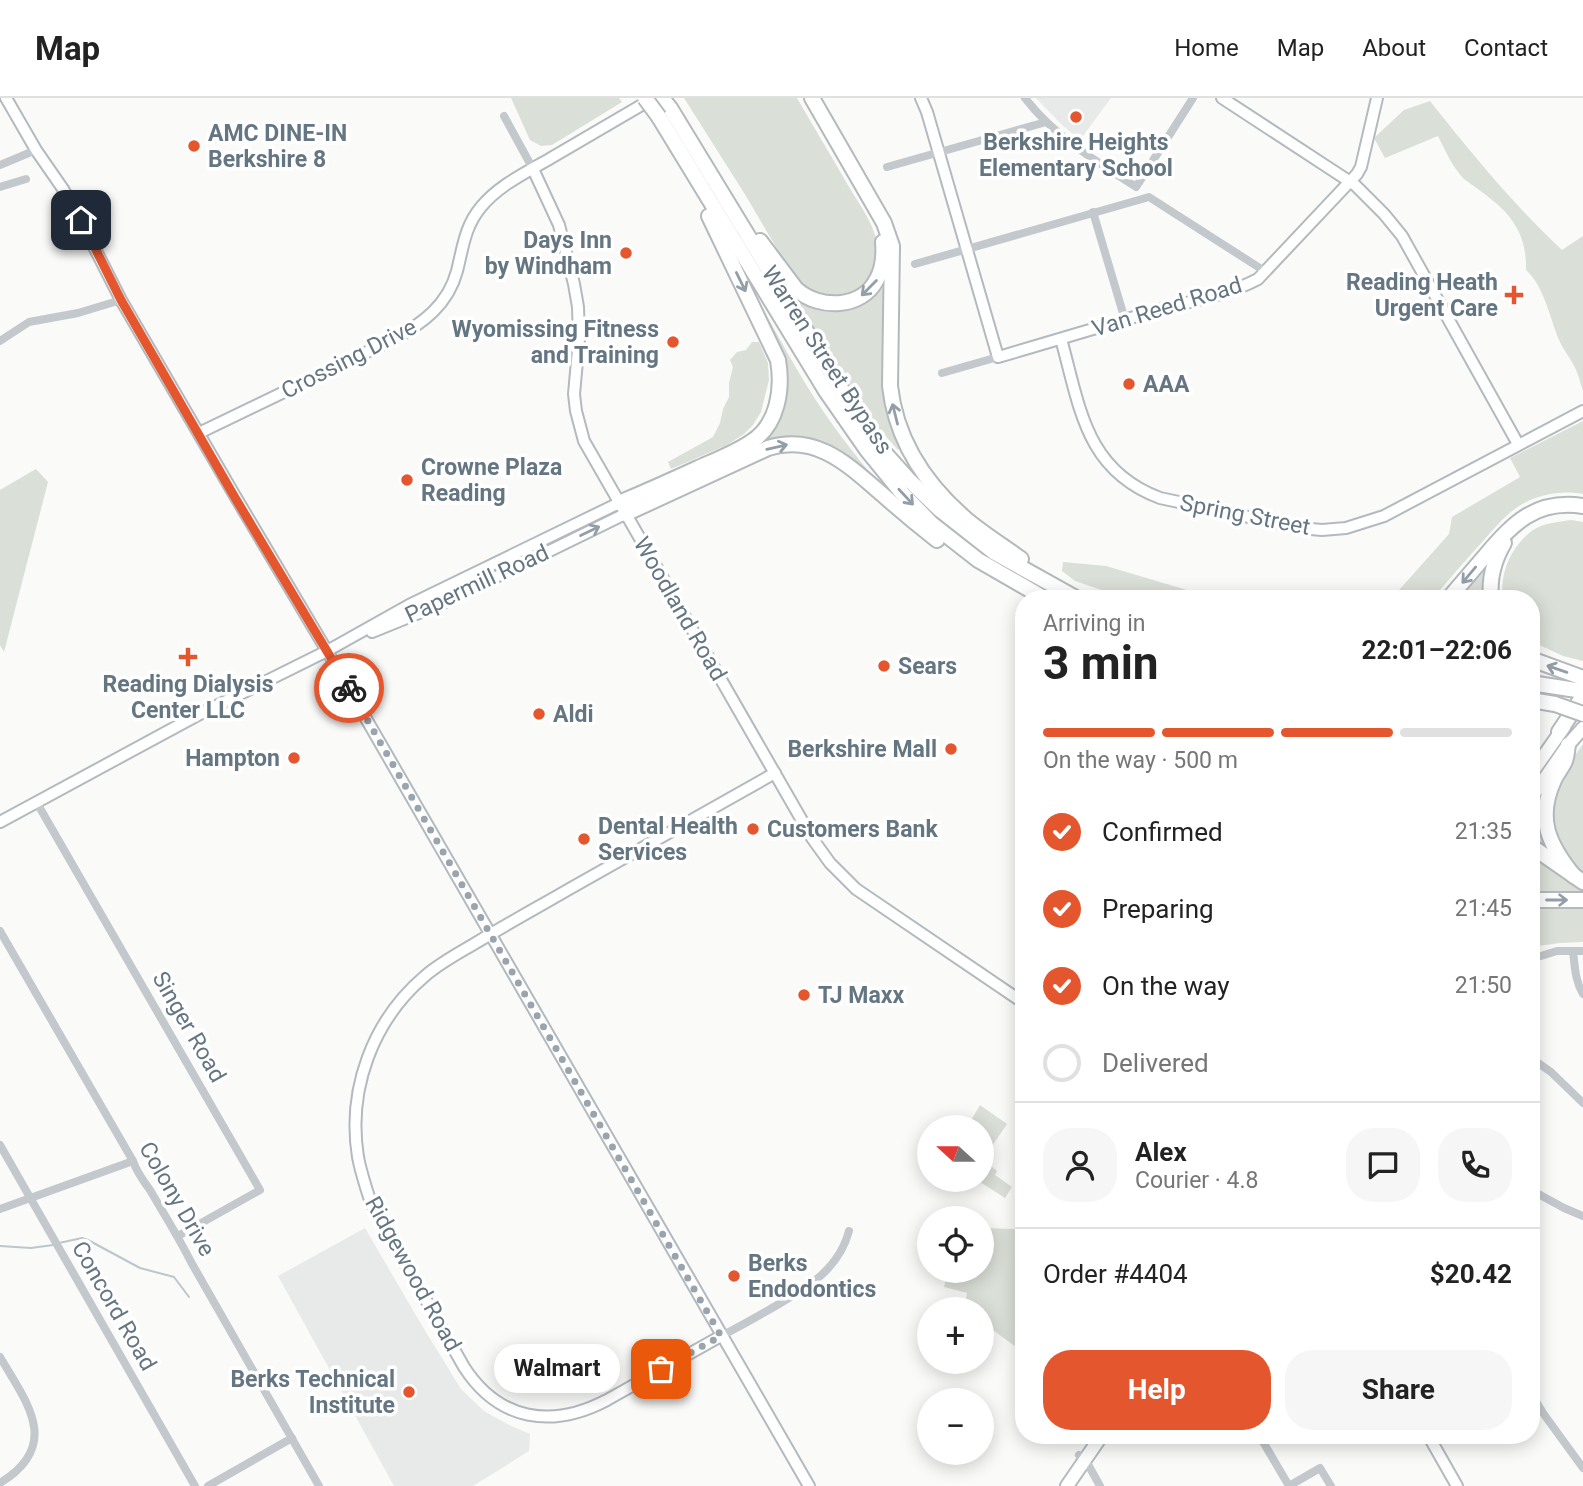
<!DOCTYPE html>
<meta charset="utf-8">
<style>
:root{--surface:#fff;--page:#f6f6f6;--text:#222;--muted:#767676;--line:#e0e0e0;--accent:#e4572e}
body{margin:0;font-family:Roboto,sans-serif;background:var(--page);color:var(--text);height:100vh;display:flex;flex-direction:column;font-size:26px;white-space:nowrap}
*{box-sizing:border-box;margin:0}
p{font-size:23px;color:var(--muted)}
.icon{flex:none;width:38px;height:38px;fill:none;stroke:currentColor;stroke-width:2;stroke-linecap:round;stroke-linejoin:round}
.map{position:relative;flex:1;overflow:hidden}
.details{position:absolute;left:1015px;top:492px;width:525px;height:854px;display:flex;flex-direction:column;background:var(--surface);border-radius:28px;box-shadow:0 4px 18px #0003}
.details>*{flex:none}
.needle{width:46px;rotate:291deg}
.buttons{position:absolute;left:917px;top:1017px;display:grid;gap:14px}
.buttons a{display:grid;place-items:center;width:77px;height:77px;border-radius:50%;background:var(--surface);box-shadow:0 4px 18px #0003;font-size:35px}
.pin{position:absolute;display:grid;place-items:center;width:60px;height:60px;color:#fff;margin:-30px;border-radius:14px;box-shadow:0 4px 10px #0006}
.courier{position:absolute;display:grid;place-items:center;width:70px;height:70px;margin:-35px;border:5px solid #e4572e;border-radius:50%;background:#fff;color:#222;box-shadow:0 2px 9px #0007}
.bubble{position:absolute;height:49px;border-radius:24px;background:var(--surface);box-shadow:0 4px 18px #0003;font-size:23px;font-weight:700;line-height:49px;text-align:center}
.summary em{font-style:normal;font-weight:700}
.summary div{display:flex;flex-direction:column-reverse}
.summary{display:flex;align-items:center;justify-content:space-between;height:119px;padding:0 28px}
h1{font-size:46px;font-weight:700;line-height:52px}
.bar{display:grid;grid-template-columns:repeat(4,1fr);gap:10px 7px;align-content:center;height:84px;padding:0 28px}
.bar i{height:9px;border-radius:5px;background:var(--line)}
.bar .on{background:var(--accent)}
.bar p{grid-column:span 4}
.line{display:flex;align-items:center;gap:18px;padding:0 28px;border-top:2px solid var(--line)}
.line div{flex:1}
.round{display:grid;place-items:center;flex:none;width:74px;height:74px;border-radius:28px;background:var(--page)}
ol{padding:0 28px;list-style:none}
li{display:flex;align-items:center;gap:21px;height:77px}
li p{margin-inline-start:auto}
li .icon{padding:7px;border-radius:50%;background:var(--accent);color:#fff;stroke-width:4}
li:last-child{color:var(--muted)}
li i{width:38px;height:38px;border:4px solid var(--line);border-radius:50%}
.button{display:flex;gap:14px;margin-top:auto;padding:14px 28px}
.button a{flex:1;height:80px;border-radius:28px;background:var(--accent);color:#fff;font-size:28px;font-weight:700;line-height:80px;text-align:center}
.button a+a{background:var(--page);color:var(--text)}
header{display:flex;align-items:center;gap:42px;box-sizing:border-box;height:98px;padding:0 35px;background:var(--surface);border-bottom:2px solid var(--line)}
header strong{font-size:33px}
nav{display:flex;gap:38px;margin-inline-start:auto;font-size:24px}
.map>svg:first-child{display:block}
.built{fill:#e8e9e9}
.green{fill:#dadfd7}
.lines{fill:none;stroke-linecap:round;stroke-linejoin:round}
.stream{stroke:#bbc7cb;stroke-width:2}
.secondary-casing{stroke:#b3babf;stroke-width:14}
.primary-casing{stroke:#b5babe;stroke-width:16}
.highway-casing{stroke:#b4b9bd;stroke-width:18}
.street{stroke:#c3c8cc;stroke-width:8}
.secondary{stroke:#fff;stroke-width:10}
.primary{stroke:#fff;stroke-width:12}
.highway{stroke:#fff;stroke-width:14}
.highway-bridge-casing{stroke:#b4b9bd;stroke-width:18;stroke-linecap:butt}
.highway-bridge{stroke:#fff;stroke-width:14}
.oneway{stroke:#939fa8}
.done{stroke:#99a4ac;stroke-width:7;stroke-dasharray:0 12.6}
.route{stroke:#e4572e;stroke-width:9}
.poi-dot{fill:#e4572e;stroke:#fff;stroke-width:2.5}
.labels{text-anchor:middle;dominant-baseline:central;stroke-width:7;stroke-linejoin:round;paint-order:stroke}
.poi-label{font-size:23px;font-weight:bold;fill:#657683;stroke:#fff;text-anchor:start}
.street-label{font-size:23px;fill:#657683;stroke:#fff}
</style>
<header>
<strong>Map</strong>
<nav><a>Home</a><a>Map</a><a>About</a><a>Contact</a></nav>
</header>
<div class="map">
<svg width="1583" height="1388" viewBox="0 0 1583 1388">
<rect width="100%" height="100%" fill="#fafaf8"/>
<g class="built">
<path d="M1036 0H1111L1080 42 1061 26Z"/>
<path d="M365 1130 421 1226 461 1291 484 1313 509 1327 530 1336 529 1353 473 1388H394L278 1178Z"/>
</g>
<g class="green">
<path d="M511 0H619L622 4 552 47 541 48 530 42Z"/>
<path d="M684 0H797C814 30 832 59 849 89 858 104 876 129 877 147 879 168 869 192 846 197 824 202 808 194 793 178L746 98Z"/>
<path d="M1430 3C1471 55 1513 106 1562 152L1583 138V293C1580 284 1578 274 1573 266 1569 258 1563 251 1559 242 1550 220 1544 188 1526 172 1527 141 1515 120 1491 101 1483 94 1473 88 1464 81 1453 70 1445 52 1438 38L1385 60 1374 40 1404 12Z"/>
<path d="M748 188C766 214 779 241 795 268 821 314 853 356 888 396L844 358 761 345 771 333 784 304Z"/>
<path d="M877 189 889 195 887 234 903 347 898 352 872 323 837 270 794 196 819 210Z"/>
<path d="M752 244H759L768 265 769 282 761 314 753 327 744 336 727 347 671 371 668 364 713 339 720 325 723 311 729 299V285L733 269 730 262 737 254 746 252Z"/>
<path d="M1583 323V396C1562 392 1538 396 1519 408 1505 417 1495 430 1484 442 1466 461 1450 481 1433 500H1392L1449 436 1452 419 1520 379 1510 360Z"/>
<path d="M36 371 48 384 4 554 0 547V392Z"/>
<path d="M1571 422 1583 424V563L1563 558 1531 543V500H1503C1499 475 1512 447 1533 432 1544 425 1558 424 1571 422Z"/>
<path d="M1063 464 1106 468 1214 500H1125L1075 483 1062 473Z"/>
<path d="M1481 471 1488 474 1487 500H1455Z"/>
<path d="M1583 646V844L1560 845 1531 849V719Z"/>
<path d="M980 1007 1007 1026 990 1051 991 1068 997 1073 995 1077 1012 1089 1005 1100 977 1082H982V1029H967Z"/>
<path d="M982 1130 1014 1131 1024 1137V1255L982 1224V1211H967L965 1208 967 1195 944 1189 948 1173 982 1172Z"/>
</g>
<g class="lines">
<g class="stream">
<path d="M59 1145 82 1140 88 1142 140 1170 174 1179 189 1199"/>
<path d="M0 1148 31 1150 53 1147"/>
</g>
<defs>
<g id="secondary">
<path d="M6 0 36 52 63 91 84 129 121 202 235 398 327 553 809 1388"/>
<path d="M921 0 927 14 998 259C1050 244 1102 228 1155 213 1190 203 1226 198 1258 181L1357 76 1361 69 1377 0"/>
<path d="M1222 0 1355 87 1384 116 1402 138 1518 346"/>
<path d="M533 71 559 127 574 186 578 209 579 241 574 296 576 313 584 343 812 740 830 765 856 791 1024 905"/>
<path d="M1061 241C1080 309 1085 372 1160 400L1300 430 1322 432 1346 430 1384 418 1583 313"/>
<path d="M199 335 394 241C423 225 448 207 457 173 463 149 465 128 481 109 499 87 527 74 551 60 585 40 619 20 652 1"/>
<path d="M372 534 441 506 625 416"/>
<path d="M0 724 196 618 327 553 409 507 619 405"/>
<path d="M721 1238 607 1302C552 1331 499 1323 464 1269L371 1105C366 1090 361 1075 358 1059 347 991 373 922 425 878 441 864 461 854 479 843 509 825 540 808 571 790 639 752 707 713 775 675"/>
<path d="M1428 1337 1457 1388"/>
</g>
<g id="primary">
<path d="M1531 676 1564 629"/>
<path d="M1531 700 1568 647 1583 630"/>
<path d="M1067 1388 1102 1337"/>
</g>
<g id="highway">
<path d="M662 0 670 10 851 307 882 352 908 381 939 411 995 455 1076 500"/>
<path d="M812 0 884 125 892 148 890 288C896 342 926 387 967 422 984 436 1003 448 1021 461"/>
<path d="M659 19 826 293 867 352 902 395 932 426 978 462 1044 500"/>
<path d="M760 143 796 191C819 212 862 211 877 181 883 170 884 156 883 144"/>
<path d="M619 405C645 394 672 382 698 370 716 362 735 355 751 344 778 327 783 291 778 262L709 118"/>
<path d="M625 416 768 350C817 335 848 367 883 397 900 412 918 427 937 442"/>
<path d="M1449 500C1461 486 1473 472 1485 458 1513 425 1536 401 1583 408"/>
<path d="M1491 500C1489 480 1494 462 1504 445"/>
<path d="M1531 561 1583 580"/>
<path d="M1531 585 1583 593"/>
<path d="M1531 602 1555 606"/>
<path d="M1559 634 1583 598"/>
<path d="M1568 647C1567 652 1567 658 1565 663 1562 670 1557 675 1554 682 1536 721 1549 747 1574 778"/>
<path d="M1531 748 1583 784"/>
<path d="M1531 802H1583"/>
</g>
</defs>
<use href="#secondary" class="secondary-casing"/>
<use href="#primary" class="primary-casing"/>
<use href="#highway" class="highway-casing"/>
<g class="street">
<path d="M1025 0C1054 38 1096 63 1136 89L1193 0"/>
<path d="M504 18 533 71"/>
<path d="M0 67 36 52"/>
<path d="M887 69 1046 24"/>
<path d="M0 89 26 81"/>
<path d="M1093 114 1125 222"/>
<path d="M915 166 1149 99 1266 174"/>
<path d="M0 243 29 224 78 215 121 202"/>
<path d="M942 275 998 259"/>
<path d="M37 705 260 1092 178 1138"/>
<path d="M0 833 133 1063C137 1075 143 1082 150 1092 164 1116 179 1140 191 1164L319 1388"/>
<path d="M1573 854C1575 868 1575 883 1583 896"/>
<path d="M1531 861 1557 853H1583"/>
<path d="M1531 960 1551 974 1583 1005"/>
<path d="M0 1047 195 1388"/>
<path d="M1531 1092 1564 1110 1583 1118"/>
<path d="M0 1111 133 1063"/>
<path d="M721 1238C741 1228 760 1217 779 1206 810 1188 839 1170 849 1133"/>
<path d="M0 1259C27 1305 62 1347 0 1385"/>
<path d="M1531 1295 1543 1315 1583 1370"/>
<path d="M1259 1337 1289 1388 1320 1370 1331 1388"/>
<path d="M1079 1357 1085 1361 1100 1388"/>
<path d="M208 1388 292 1340"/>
</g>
<use href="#secondary" class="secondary"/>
<use href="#primary" class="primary"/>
<use href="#highway" class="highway"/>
<defs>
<g id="highway-bridge">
<path d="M645 0 659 19"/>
<path d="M1555 606 1583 616"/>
</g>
</defs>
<use href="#highway-bridge" class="highway-bridge-casing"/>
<use href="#highway-bridge" class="highway-bridge"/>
</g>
<defs><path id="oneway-shaft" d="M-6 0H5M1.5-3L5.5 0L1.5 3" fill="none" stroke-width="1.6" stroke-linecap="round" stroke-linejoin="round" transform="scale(1.75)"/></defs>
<g class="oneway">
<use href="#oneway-shaft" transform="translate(741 184) rotate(64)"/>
<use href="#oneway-shaft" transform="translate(869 190) rotate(135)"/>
<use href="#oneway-shaft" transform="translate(895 316) rotate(-104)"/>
<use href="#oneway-shaft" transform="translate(777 349) rotate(-13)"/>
<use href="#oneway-shaft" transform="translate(906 399) rotate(47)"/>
<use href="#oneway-shaft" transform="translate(590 433) rotate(-26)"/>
<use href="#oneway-shaft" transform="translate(1469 477) rotate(130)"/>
<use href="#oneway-shaft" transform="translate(1557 571) rotate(-161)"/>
<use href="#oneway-shaft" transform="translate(1557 802)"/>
</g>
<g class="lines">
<path class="done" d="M349 590 721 1238 661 1271"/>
<path class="route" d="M81 122 121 202 234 398 349 590"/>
</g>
<g class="poi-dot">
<circle cx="1076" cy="19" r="7"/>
<circle cx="194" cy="48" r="7"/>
<circle cx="626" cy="155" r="7"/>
<path d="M1510.5 186.5h7v7h7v7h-7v7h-7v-7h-7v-7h7z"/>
<circle cx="673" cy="244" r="7"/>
<circle cx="1129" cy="286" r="7"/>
<circle cx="407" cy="382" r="7"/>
<path d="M184.5 548.5h7v7h7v7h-7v7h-7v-7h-7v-7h7z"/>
<circle cx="884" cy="568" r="7"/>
<circle cx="539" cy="616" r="7"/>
<circle cx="951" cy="651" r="7"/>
<circle cx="294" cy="660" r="7"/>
<circle cx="753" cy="731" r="7"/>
<circle cx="584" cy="741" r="7"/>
<circle cx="804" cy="897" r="7"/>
<circle cx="734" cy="1178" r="7"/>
<circle cx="409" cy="1294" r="7"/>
</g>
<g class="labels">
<g class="poi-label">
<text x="208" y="35">AMC DINE-IN<tspan x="208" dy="26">Berkshire 8</tspan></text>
<text x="1076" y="44" text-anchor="middle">Berkshire Heights<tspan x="1076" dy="26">Elementary School</tspan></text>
<text x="612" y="142" text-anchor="end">Days Inn<tspan x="612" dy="26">by Windham</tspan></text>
<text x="1498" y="184" text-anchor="end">Reading Heath<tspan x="1498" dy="26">Urgent Care</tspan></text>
<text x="659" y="231" text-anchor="end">Wyomissing Fitness<tspan x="659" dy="26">and Training</tspan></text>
<text x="1143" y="286">AAA</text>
<text x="421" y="369">Crowne Plaza<tspan x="421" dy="26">Reading</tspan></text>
<text x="898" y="568">Sears</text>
<text x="188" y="586" text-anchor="middle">Reading Dialysis<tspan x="188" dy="26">Center LLC</tspan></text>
<text x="553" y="616">Aldi</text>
<text x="937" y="651" text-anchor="end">Berkshire Mall</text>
<text x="280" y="660" text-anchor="end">Hampton</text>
<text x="598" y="728">Dental Health<tspan x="598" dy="26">Services</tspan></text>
<text x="767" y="731">Customers Bank</text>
<text x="818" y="897">TJ Maxx</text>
<text x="748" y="1165">Berks<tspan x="748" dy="26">Endodontics</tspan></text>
<text x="395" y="1281" text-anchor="end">Berks Technical<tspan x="395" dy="26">Institute</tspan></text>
</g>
<g class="street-label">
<text transform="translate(1167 209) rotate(-17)">Van Reed Road</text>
<text transform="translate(349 261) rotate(-27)">Crossing Drive</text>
<text transform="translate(827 262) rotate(57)">Warren Street Bypass</text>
<text transform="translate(1245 417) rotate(11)">Spring Street</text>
<text transform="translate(477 486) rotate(-25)">Papermill Road</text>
<text transform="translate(680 511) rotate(60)">Woodland Road</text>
<text transform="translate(189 929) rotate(60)">Singer Road</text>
<text transform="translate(177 1101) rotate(60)">Colony Drive</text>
<text transform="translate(413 1176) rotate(61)">Ridgewood Road</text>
<text transform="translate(114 1208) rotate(60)">Concord Road</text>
</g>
</g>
</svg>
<div class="buttons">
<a><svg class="needle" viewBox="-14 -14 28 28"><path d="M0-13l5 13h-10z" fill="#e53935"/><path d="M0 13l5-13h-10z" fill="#767676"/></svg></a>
<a><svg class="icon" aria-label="locate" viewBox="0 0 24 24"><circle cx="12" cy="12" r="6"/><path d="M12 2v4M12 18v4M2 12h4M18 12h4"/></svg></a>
<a>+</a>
<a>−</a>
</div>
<div class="pin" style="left:661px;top:1271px;background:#ea580c"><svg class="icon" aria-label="bag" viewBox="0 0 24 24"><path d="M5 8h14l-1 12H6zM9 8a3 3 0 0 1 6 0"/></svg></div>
<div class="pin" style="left:81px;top:122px;background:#1f2937"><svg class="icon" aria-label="home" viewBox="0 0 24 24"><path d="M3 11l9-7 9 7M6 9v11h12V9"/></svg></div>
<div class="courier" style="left:349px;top:590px"><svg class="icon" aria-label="bike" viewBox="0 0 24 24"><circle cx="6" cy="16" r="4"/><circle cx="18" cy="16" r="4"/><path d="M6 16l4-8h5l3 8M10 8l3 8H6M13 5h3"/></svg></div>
<div class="bubble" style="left:494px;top:1246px;width:126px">Walmart</div>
<section class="details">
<div class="summary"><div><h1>3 min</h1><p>Arriving in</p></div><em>22:01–22:06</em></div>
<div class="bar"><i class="on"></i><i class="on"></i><i class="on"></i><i></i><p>On the way · 500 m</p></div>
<ol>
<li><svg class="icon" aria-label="check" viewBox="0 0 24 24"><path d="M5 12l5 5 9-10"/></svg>Confirmed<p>21:35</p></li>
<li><svg class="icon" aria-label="check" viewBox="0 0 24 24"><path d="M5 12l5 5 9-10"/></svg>Preparing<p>21:45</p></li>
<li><svg class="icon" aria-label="check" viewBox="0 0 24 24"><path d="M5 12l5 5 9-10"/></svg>On the way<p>21:50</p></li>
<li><i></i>Delivered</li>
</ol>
<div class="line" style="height:126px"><a class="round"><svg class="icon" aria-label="person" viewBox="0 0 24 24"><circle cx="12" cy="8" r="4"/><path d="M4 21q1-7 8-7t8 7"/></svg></a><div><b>Alex</b><p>Courier · 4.8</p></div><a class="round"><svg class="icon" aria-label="chat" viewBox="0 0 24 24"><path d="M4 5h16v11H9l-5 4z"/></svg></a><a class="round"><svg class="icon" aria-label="phone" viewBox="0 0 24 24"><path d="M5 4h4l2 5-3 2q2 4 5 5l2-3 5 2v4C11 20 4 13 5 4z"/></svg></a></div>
<div class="line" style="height:91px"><div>Order #4404</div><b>$20.42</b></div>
<div class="button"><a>Help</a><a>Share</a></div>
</section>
</div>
